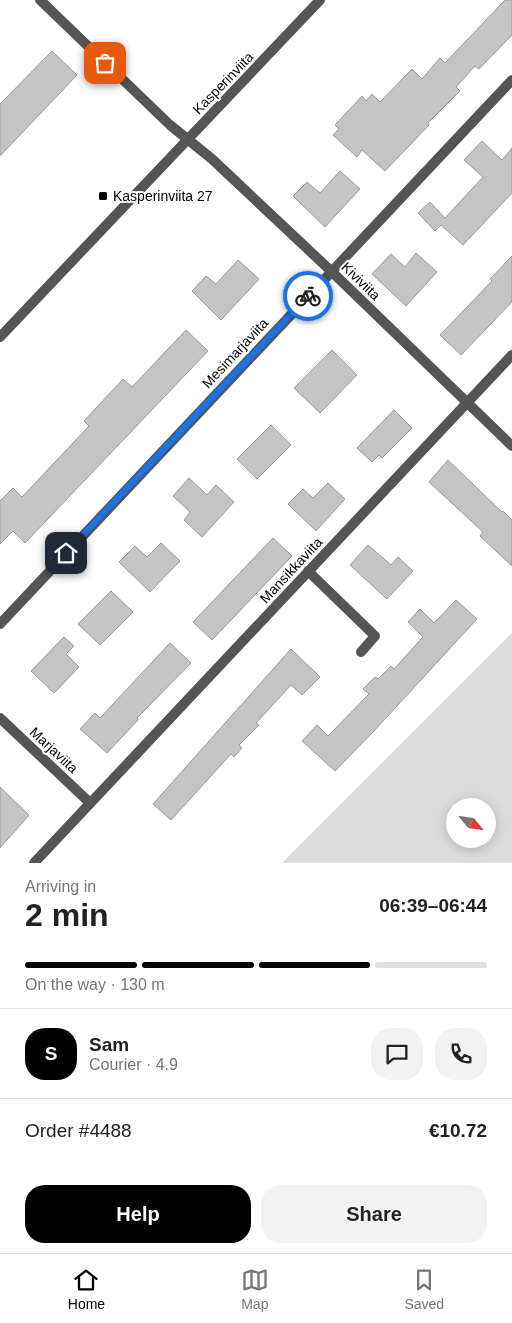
<!DOCTYPE html>
<meta charset="utf-8">
<style>
:root{--surface:#fff;--page:#f2f2f2;--text:#222;--muted:#767676;--line:#e0e0e0;--accent:#000}
body{margin:0;font-family:Arial,sans-serif;background:var(--page);color:var(--text);height:100vh;display:flex;flex-direction:column;font-size:19px;white-space:nowrap}
*{box-sizing:border-box;margin:0}
p{font-size:16px;color:var(--muted)}
.icon{flex:none;width:28px;height:28px;fill:none;stroke:currentColor;stroke-width:2;stroke-linecap:round;stroke-linejoin:round}
.map{position:relative;height:863px;overflow:hidden}
.sheet{display:flex;flex-direction:column;background:var(--surface);flex:1}
.sheet>*{flex:none}
.needle{width:32px;rotate:119deg}
.fabs{position:absolute;left:446px;top:798px;display:grid;gap:10px}
.fabs a{display:grid;place-items:center;width:50px;height:50px;border-radius:50%;background:var(--surface);box-shadow:0 2px 12px #0003;font-size:25px}
.pin{position:absolute;display:grid;place-items:center;width:42px;height:42px;color:#fff;margin:-21px;border-radius:10px;box-shadow:0 2px 8px #0006}
.courier{position:absolute;display:grid;place-items:center;width:50px;height:50px;margin:-25px;border:4px solid #1a73e8;border-radius:50%;background:#fff;color:#222;box-shadow:0 1px 6px #0007}
.headline em{font-style:normal;font-weight:600}
.headline div{display:flex;flex-direction:column-reverse}
.headline{display:flex;align-items:center;justify-content:space-between;height:85px;padding:0 25px}
h1{font-size:32px;font-weight:600;line-height:38px}
.bar{display:grid;grid-template-columns:repeat(4,1fr);gap:8px 5px;align-content:center;height:60px;padding:0 25px}
.bar i{height:6px;border-radius:4px;background:var(--line)}
.bar .active{background:var(--accent)}
.bar p{grid-column:span 4}
.line{display:flex;align-items:center;gap:12px;padding:0 25px;border-top:1px solid var(--line)}
.line div{flex:1}
.round{display:grid;place-items:center;flex:none;width:52px;height:52px;border-radius:20px;background:var(--page)}
.action{display:flex;gap:10px;margin-top:auto;padding:10px 25px}
.action a{flex:1;height:58px;border-radius:20px;background:var(--accent);color:#fff;font-size:20px;font-weight:600;line-height:58px;text-align:center}
.action a+a{background:var(--page);color:var(--text)}
.tabs{display:flex;justify-content:space-around;align-items:center;height:70px;border-top:1px solid var(--line);background:var(--surface);font-size:14px;color:var(--muted)}
.tabs a{display:grid;justify-items:center;gap:2px}
.tabs .active{color:var(--accent)}
.map>svg:first-child{display:block}
.green{fill:#dcdcdc;fill-rule:evenodd}
.building{fill:#c4c4c4;stroke:#999}
.lines{fill:none;stroke-linecap:round;stroke-linejoin:round}
.street{stroke:#555;stroke-width:10}
.done{stroke:#595959;stroke-width:5;stroke-dasharray:0 9}
.route{stroke:#1a73e8;stroke-width:6}
.poi-dot{fill:#000;stroke:#fff;stroke-width:2}
.labels{text-anchor:middle;dominant-baseline:central;stroke-width:4;stroke-linejoin:round;paint-order:stroke}
.street-label{font-size:14px;fill:#000;stroke:#fff}
.poi-label{font-size:14px;fill:#000;stroke:#fff;text-anchor:start}
</style>
<div class="map">
<svg width="512" height="863" viewBox="0 0 512 863">
<rect width="100%" height="100%" fill="#fff"/>
<path class="green" d="M512 633V863H282ZM455 806H488V839H455Z"/>
<g class="building">
<path d="M505 0H512V35L479 69 475 66 456 87 460 91 428 123 429 125 385 171 362 150 357 157 333 135 339 129 335 125 362 96 366 101 372 94 380 102 412 69 422 79 440 58 445 63Z"/>
<path d="M52 51 77 75 0 156V104Z"/>
<path d="M482 141 502 160 512 148V193L463 245 441 225 435 231 418 213 430 202 445 218 483 177 464 160Z"/>
<path d="M340 171 360 189 325 227 293 196 307 182 320 193Z"/>
<path d="M416 253 437 272 406 306 372 274 391 254 405 267Z"/>
<path d="M512 256V302L461 355 440 335 492 281 490 279Z"/>
<path d="M238 260 259 279 221 320 192 291 206 276 216 284Z"/>
<path d="M186 330 208 351 25 543 13 531 0 544V501L13 488 22 497 89 426 84 421 123 379 132 387Z"/>
<path d="M332 350 357 375 320 413 294 388Z"/>
<path d="M394 410 412 428 382 458 379 455 372 462 357 448Z"/>
<path d="M271 425 291 445 257 479 237 459Z"/>
<path d="M448 460 502 512 503 511 512 520V566L480 536 483 532 429 482Z"/>
<path d="M189 478 207 495 216 485 234 502 202 537 184 520 190 512 173 496Z"/>
<path d="M328 483 345 499 316 531 288 504 303 489 313 498Z"/>
<path d="M273 538 292 556 212 640 193 622Z"/>
<path d="M161 543 180 561 150 592 119 562 135 546 147 557Z"/>
<path d="M368 545 391 565 398 557 413 571 387 599 350 565Z"/>
<path d="M111 591 133 612 100 645 78 624Z"/>
<path d="M456 600 477 619 374 731 335 771 302 741 317 725 328 736 369 694 363 689 375 677 378 679 391 666 394 669 423 637 408 622 420 609 434 623Z"/>
<path d="M64 637 74 646 66 654 79 667 54 693 31 671Z"/>
<path d="M170 643 191 663 137 718 138 720 107 753 80 729 95 713 100 718Z"/>
<path d="M291 649 320 677 302 695 291 685 256 723 259 725 239 745 242 748 234 757 231 754 171 820 153 804Z"/>
<path d="M0 787 29 815 0 848Z"/>
</g>
<g class="lines">
<g class="street">
<path d="M40 0 170 125 212 159 331 271 512 446"/>
<path d="M0 337 320 0"/>
<path d="M308 571 375 636 361 652"/>
<path d="M0 624 512 80"/>
<path d="M0 718 89 802"/>
<path d="M34 863 512 355"/>
</g>
</g>
<g class="lines">
<path class="done" d="M105 63 170 125 212 159 331 271 308 296"/>
<path class="route" d="M66 553 308 296"/>
</g>
<rect class="poi-dot" x="98" y="191" width="10" height="10" rx="2.5"/>
<g class="labels">
<g class="street-label">
<text transform="translate(223 83) rotate(-46)">Kasperinviita</text>
<text transform="translate(361 281) rotate(44)">Kiviviita</text>
<text transform="translate(235 353) rotate(-47)">Mesimarjaviita</text>
<text transform="translate(291 570) rotate(-47)">Mansikkaviita</text>
<text transform="translate(54 750) rotate(43)">Marjaviita</text>
</g>
<g class="poi-label">
<text x="113" y="196">Kasperinviita 27</text>
</g>
</g>
</svg>
<div class="fabs">
<a><svg class="needle" viewBox="-14 -14 28 28"><path d="M0-13l5 13h-10z" fill="#e53935"/><path d="M0 13l5-13h-10z" fill="#767676"/></svg></a>
</div>
<div class="pin" style="left:105px;top:63px;background:#ea580c"><svg class="icon" aria-label="bag" viewBox="0 0 24 24"><path d="M5 8h14l-1 12H6zM9 8a3 3 0 0 1 6 0"/></svg></div>
<div class="pin" style="left:66px;top:553px;background:#1f2937"><svg class="icon" aria-label="home" viewBox="0 0 24 24"><path d="M3 11l9-7 9 7M6 9v11h12V9"/></svg></div>
<div class="courier" style="left:308px;top:296px"><svg class="icon" aria-label="bike" viewBox="0 0 24 24"><circle cx="6" cy="16" r="4"/><circle cx="18" cy="16" r="4"/><path d="M6 16l4-8h5l3 8M10 8l3 8H6M13 5h3"/></svg></div>
</div>
<section class="sheet">
<div class="headline"><div><h1>2 min</h1><p>Arriving in</p></div><em>06:39–06:44</em></div>
<div class="bar"><i class="active"></i><i class="active"></i><i class="active"></i><i></i><p>On the way · 130 m</p></div>
<div class="line" style="height:90px"><b class="round" style="background:var(--accent);color:#fff">S</b><div><b>Sam</b><p>Courier · 4.9</p></div><a class="round"><svg class="icon" aria-label="chat" viewBox="0 0 24 24"><path d="M4 5h16v11H9l-5 4z"/></svg></a><a class="round"><svg class="icon" aria-label="phone" viewBox="0 0 24 24"><path d="M5 4h4l2 5-3 2q2 4 5 5l2-3 5 2v4C11 20 4 13 5 4z"/></svg></a></div>
<div class="line" style="height:65px"><div>Order #4488</div><b>€10.72</b></div>
<div class="action"><a>Help</a><a>Share</a></div>
</section>
<nav class="tabs">
<a class="active"><svg class="icon" aria-label="home" viewBox="0 0 24 24"><path d="M3 11l9-7 9 7M6 9v11h12V9"/></svg>Home</a>
<a><svg class="icon" aria-label="map" viewBox="0 0 24 24"><path d="M3 6l6-2 6 2 6-2v14l-6 2-6-2-6 2zM9 4v14M15 6v14"/></svg>Map</a>
<a><svg class="icon" aria-label="saved" viewBox="0 0 24 24"><path d="M7 4h10v16l-5-4-5 4z"/></svg>Saved</a>
</nav>
